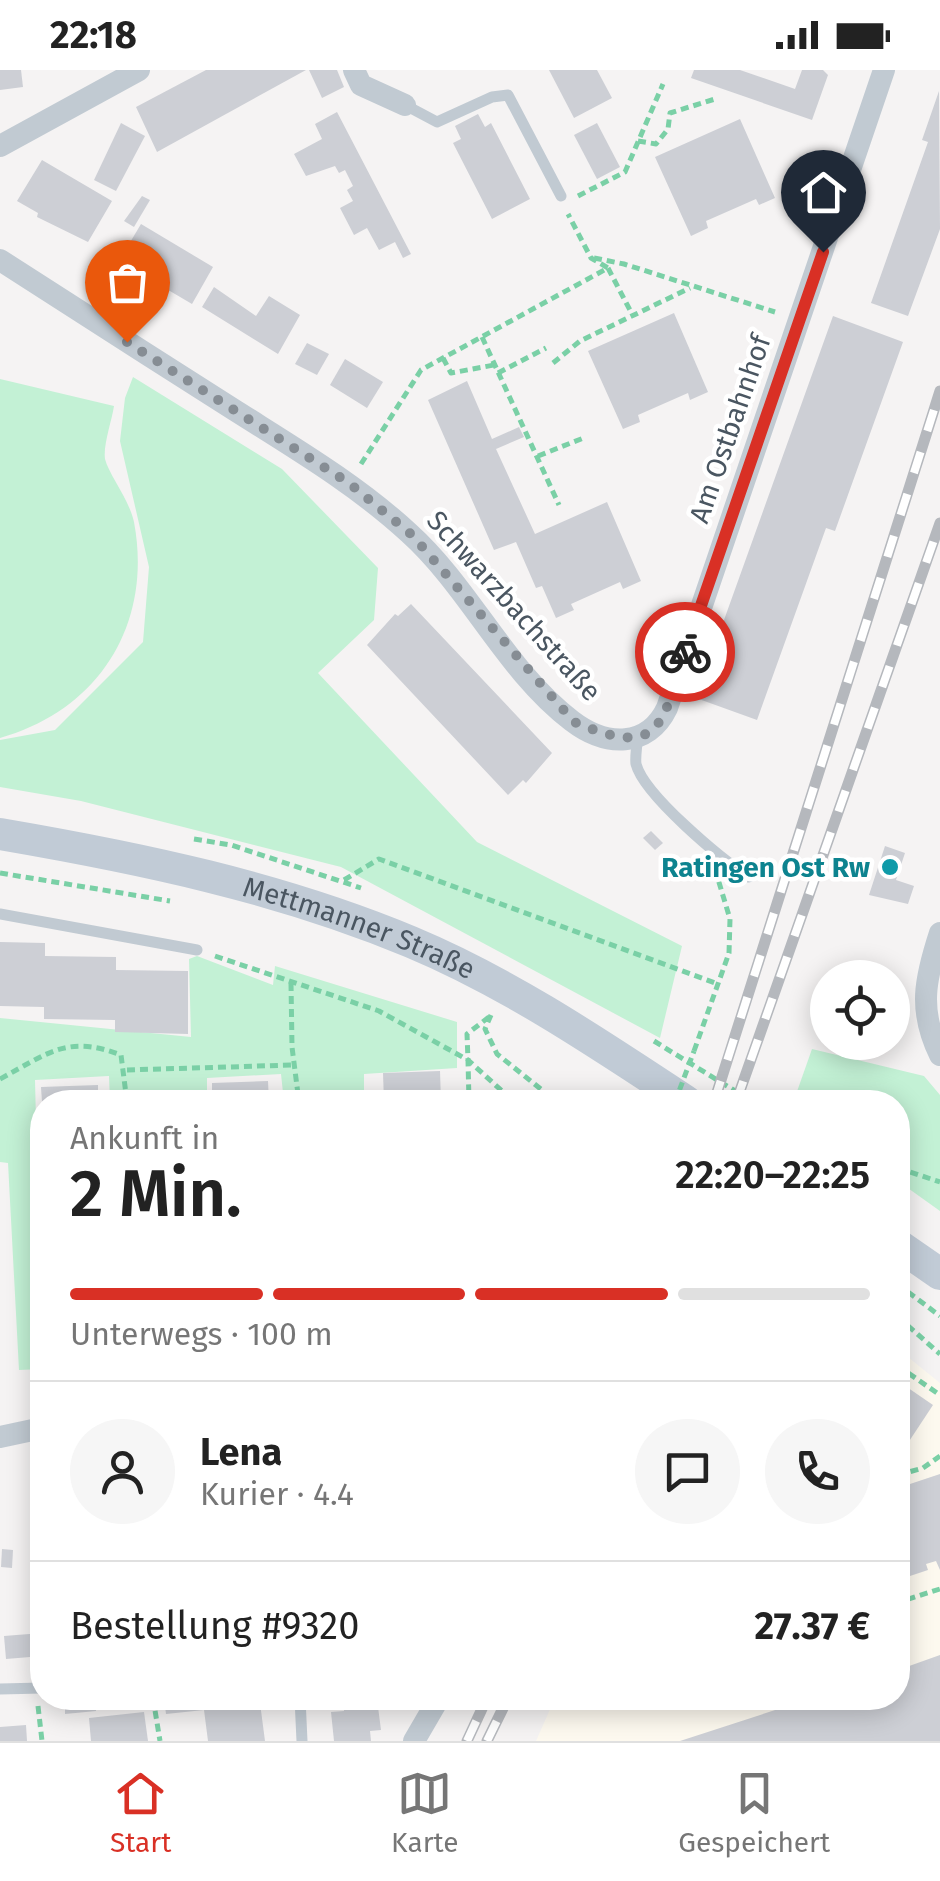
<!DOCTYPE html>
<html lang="de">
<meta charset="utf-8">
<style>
:root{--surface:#fff;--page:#f6f6f6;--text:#222;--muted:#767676;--line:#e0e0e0;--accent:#d93025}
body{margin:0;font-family:"Fira Sans",sans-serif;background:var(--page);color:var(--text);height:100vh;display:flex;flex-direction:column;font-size:38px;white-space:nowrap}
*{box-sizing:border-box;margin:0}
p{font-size:32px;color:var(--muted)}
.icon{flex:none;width:55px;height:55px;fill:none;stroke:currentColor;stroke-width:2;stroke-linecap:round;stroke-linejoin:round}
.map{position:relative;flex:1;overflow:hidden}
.details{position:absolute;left:30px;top:1020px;width:880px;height:620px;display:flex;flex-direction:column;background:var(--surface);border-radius:40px;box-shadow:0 5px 25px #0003}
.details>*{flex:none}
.tools{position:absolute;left:810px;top:890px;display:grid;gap:20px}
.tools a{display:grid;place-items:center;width:100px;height:100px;border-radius:50%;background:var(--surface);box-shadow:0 5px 25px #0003;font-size:50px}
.pin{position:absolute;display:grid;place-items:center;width:85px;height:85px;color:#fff;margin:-102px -42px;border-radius:50% 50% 50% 0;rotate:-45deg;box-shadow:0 0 10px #0007}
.pin .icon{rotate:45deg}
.courier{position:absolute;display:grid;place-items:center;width:100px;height:100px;margin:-50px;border:8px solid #d93025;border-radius:50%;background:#fff;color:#222;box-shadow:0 2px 12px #0007}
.summary em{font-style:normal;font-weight:600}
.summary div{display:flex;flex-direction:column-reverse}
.summary{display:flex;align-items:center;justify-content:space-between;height:170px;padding:0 40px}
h1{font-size:65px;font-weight:600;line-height:75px}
.bar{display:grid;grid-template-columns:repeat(4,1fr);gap:15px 10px;align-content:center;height:120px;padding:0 40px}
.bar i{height:12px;border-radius:8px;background:var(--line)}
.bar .on{background:var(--accent)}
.bar p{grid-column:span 4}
.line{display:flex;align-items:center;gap:25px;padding:0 40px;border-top:2px solid var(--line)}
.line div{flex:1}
.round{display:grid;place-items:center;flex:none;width:105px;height:105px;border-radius:52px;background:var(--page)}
.status{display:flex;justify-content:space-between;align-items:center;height:70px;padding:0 50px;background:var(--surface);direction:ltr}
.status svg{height:28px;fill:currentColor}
.tab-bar{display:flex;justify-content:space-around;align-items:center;height:140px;border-top:2px solid var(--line);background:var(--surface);font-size:28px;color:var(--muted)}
.tab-bar a{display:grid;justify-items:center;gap:5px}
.tab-bar .on{color:var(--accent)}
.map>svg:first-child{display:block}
.commercial{fill:#fdf9ef}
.green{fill:#c3f1d5}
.building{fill:#cdcfd5}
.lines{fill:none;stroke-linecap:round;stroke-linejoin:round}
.path{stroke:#7ad0a6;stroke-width:5;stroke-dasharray:8 5;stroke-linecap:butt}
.lane{stroke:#c1cad2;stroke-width:11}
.street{stroke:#c1cad2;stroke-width:22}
.secondary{stroke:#c1cbd6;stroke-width:32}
.rail-casing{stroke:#b5b8bd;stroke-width:11}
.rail{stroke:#fff;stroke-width:8;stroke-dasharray:22;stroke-linecap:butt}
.path-bridge{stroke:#7ad0a6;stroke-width:5;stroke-dasharray:8 5;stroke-linecap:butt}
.done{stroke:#868d94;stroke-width:10;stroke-dasharray:0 18}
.route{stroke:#d93025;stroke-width:12}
.culture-dot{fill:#0f9aa8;stroke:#fff;stroke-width:4}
.labels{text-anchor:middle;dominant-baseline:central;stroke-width:9;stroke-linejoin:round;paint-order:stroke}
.street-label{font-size:28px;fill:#4a5661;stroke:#fff}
.culture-label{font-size:28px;font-weight:bold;fill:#0d838f;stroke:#fff;text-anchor:end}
</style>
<div class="status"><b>22:18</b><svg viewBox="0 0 49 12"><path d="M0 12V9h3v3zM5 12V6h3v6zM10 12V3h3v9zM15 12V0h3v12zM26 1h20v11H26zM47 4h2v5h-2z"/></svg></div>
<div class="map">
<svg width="940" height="1671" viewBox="0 0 940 1671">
<rect width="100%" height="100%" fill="#f5f3f3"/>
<path class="commercial" d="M898 1279 940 1313V1671H536L555 1628H898Z"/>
<g class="green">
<path d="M133 307 282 399 378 498 374 550 318 603 477 772 682 876 660 968 341 797 81 731 0 717V670L55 660 143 572 149 497 120 371 125 328Z"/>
<path d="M0 309 114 336C112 350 103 375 105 389 109 405 129 429 134 452 153 553 100 640 0 668Z"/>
<path d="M197 886 273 915 275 896 457 952V998L364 1004V1032H284L281 1004 207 1008V1032H110L109 1006 35 1010 42 1299 19 1300 8 1093 0 1092V948L191 967 189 889Z"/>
<path d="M812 979 924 1006 940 1025V1141L898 1111V1032L794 1030Z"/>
</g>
<g class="building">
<path d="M0 0H21L23 17 0 20Z"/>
<path d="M206 0H306L157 82 136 37Z"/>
<path d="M309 0H337L344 17 322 28Z"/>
<path d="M549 0H597L612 28 574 48Z"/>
<path d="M694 0H740L795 19 802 0H823L828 5 812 50 691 8Z"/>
<path d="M939 21 940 159 908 246 871 233 928 72 922 70Z"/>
<path d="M337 42 411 184 403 188 395 172 379 180 367 158 354 165 340 138 353 131 347 120 353 116 345 100 339 103 335 96 306 106 294 84 322 69 315 54Z"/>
<path d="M478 44 485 57 491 53 530 129 492 149 453 73 461 69 455 56Z"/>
<path d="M740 49 775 128 759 135 756 129 706 151 708 158 691 166 655 87Z"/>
<path d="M121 53 145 66 116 121 94 110Z"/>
<path d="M597 53 620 97 597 109 574 65Z"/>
<path d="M42 90 112 131 88 172 37 147 38 143 17 131Z"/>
<path d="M142 126 150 130 134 157 124 151Z"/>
<path d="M141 154 213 197 192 234 119 191Z"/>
<path d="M214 217 256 246 269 226 300 245 278 284 202 237Z"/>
<path d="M674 243 708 322 690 330 688 323 638 345 640 352 623 359 588 281Z"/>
<path d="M833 246 903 272 835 461 826 458 757 650 696 628Z"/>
<path d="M307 273 329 284 317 305 295 294Z"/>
<path d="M345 289 383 312 367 338 330 315Z"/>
<path d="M467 311 492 369 519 357 524 367 496 379 535 464 607 432 641 511 623 519 620 512 571 534 574 540 556 548 542 516 536 518 516 472 494 480 428 330Z"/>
<path d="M411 534 552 683 526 713 523 710 508 725 367 575 395 544 398 546Z"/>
<path d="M651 761 663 773 655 780 643 768Z"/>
<path d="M885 776 905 783 896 810 914 816 908 834 869 825Z"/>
<path d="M0 872 45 873V886L116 887V900L188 901V964L115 962V950L44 949V937L0 936Z"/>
<path d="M440 1001 441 1032H384L383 1003Z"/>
<path d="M268 1011 269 1032H212V1013Z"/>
<path d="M98 1015V1032H42L41 1017Z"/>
<path d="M898 1311 933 1335 898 1388Z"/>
<path d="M940 1404V1500L936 1491 926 1494 928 1500 907 1507 898 1477V1418Z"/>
<path d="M2 1479 13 1480 12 1498 1 1497Z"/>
<path d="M42 1563V1586L6 1589 4 1566Z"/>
<path d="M940 1585V1671H680L812 1628H898V1600Z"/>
<path d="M164 1628H272V1631L260 1633 265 1671H208L204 1640 166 1644Z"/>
<path d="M343 1628H369L370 1638 378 1637 381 1660 370 1661 371 1671H334L331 1642 344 1641Z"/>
<path d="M95 1630 96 1641 65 1644V1632Z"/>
<path d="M144 1642 148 1671H91L89 1648Z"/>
<path d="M26 1655 27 1671H0V1657Z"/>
</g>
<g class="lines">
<g class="path">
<path d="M638 71 656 74 668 59 670 43 715 29"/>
<path d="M578 126 625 102 663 14"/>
<path d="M594 188 624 194 775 242"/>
<path d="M608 198 632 244"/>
<path d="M482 267 559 435"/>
<path d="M443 288 451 303 494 295"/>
<path d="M553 293 580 271 690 218"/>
<path d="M498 303 546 278"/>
<path d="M538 386 586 367"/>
<path d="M361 394 421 300 608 198 591 188 568 144"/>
<path d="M194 769 231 775 361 818"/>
<path d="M0 803 170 831"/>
<path d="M344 810 379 789 718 914"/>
<path d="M215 886 379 941 468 990 469 1032"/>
<path d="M291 913 292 977 299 1032"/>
<path d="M491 945 485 959 497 984 557 1032"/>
<path d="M489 947 467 964 468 990 514 1032"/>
<path d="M654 971 753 1032"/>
<path d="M694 981 729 883 730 849 718 809"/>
<path d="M127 1000 294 995"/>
<path d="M0 1009C47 984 67 964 121 985L127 1032"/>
<path d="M898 1098 940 1112"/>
<path d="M908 1222 940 1246"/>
<path d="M898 1247 940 1284"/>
<path d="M898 1296 940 1325"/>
<path d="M898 1405 923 1398 940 1386"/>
<path d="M898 1528 899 1532 940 1519"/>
<path d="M153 1628 160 1671"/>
<path d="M38 1636 42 1671"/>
</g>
<g class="lane">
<path d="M405 35 437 52 492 27 508 25 561 126"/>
<path d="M637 670C637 677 635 687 636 694 644 725 721 789 749 807"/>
<path d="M0 844 197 880"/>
<path d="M0 1619 42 1618"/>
<path d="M300 1628 302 1671"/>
</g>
<g class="street">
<path d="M354 0 361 15 405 35"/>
<path d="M0 76 139 0"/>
<path d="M0 190C79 241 157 291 236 341 296 379 357 415 409 463 470 518 506 601 572 651 606 677 648 678 667 638L884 0"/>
<path d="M940 863C925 909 918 940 940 985"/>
<path d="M0 1367 42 1358"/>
<path d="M414 1671 439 1628"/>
</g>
<g class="secondary">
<path id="s1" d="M0 764C140 788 279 817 411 872 509 913 599 974 687 1032"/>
<path d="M898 1175 940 1204"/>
</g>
<defs>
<g id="rail">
<path d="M714 1032 940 321"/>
<path d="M736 1032 940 453"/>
<path d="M467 1671 487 1628"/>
<path d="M487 1671 508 1628"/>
</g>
</defs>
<use href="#rail" class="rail-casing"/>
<use href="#rail" class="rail"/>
<path class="path-bridge" d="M675 1032 694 981"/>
</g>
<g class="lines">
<path class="done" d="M127 272 349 413 412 465 574 652C661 689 661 657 685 582"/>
<path class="route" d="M685 582 823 182"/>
</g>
<circle class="culture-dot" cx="890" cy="797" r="10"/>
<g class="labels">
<g class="street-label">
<text transform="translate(730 359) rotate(-71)">Am Ostbahnhof</text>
<text transform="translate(514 536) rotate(48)">Schwarzbachstraße</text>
<text stroke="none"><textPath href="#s1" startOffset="372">Mettmanner Straße</textPath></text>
</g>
<g class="culture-label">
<text x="870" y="797">Ratingen Ost Rw</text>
</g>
</g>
</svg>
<div class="tools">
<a><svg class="icon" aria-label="locate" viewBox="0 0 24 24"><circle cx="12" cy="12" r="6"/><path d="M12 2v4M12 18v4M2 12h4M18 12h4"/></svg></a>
</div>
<div class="pin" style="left:127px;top:272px;background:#ea580c"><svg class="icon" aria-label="bag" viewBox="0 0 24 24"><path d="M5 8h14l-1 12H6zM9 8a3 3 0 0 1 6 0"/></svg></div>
<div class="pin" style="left:823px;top:182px;background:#1f2937"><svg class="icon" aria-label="home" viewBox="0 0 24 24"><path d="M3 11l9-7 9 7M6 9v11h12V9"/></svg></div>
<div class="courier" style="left:685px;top:582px"><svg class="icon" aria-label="bike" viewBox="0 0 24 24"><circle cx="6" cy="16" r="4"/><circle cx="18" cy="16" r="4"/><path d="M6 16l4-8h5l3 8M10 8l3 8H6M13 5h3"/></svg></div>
<section class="details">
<div class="summary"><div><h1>2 Min.</h1><p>Ankunft in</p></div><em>22:20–22:25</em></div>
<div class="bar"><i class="on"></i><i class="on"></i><i class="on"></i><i></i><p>Unterwegs · 100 m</p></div>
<div class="line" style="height:180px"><a class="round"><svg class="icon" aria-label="person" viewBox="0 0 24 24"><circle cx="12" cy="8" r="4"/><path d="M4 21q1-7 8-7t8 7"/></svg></a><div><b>Lena</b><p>Kurier · 4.4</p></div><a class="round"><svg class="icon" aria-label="chat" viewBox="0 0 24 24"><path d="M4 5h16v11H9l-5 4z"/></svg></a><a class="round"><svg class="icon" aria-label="phone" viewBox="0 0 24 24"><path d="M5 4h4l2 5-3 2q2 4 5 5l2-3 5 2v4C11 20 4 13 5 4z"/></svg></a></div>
<div class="line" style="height:130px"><div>Bestellung #9320</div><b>27.37 €</b></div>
</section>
</div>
<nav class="tab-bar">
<a class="on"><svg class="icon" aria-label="home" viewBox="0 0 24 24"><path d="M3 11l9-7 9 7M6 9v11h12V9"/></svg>Start</a>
<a><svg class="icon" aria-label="map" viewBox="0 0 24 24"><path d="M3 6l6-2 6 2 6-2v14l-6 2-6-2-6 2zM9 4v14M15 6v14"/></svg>Karte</a>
<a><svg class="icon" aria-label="saved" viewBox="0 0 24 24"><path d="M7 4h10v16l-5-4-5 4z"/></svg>Gespeichert</a>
</nav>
